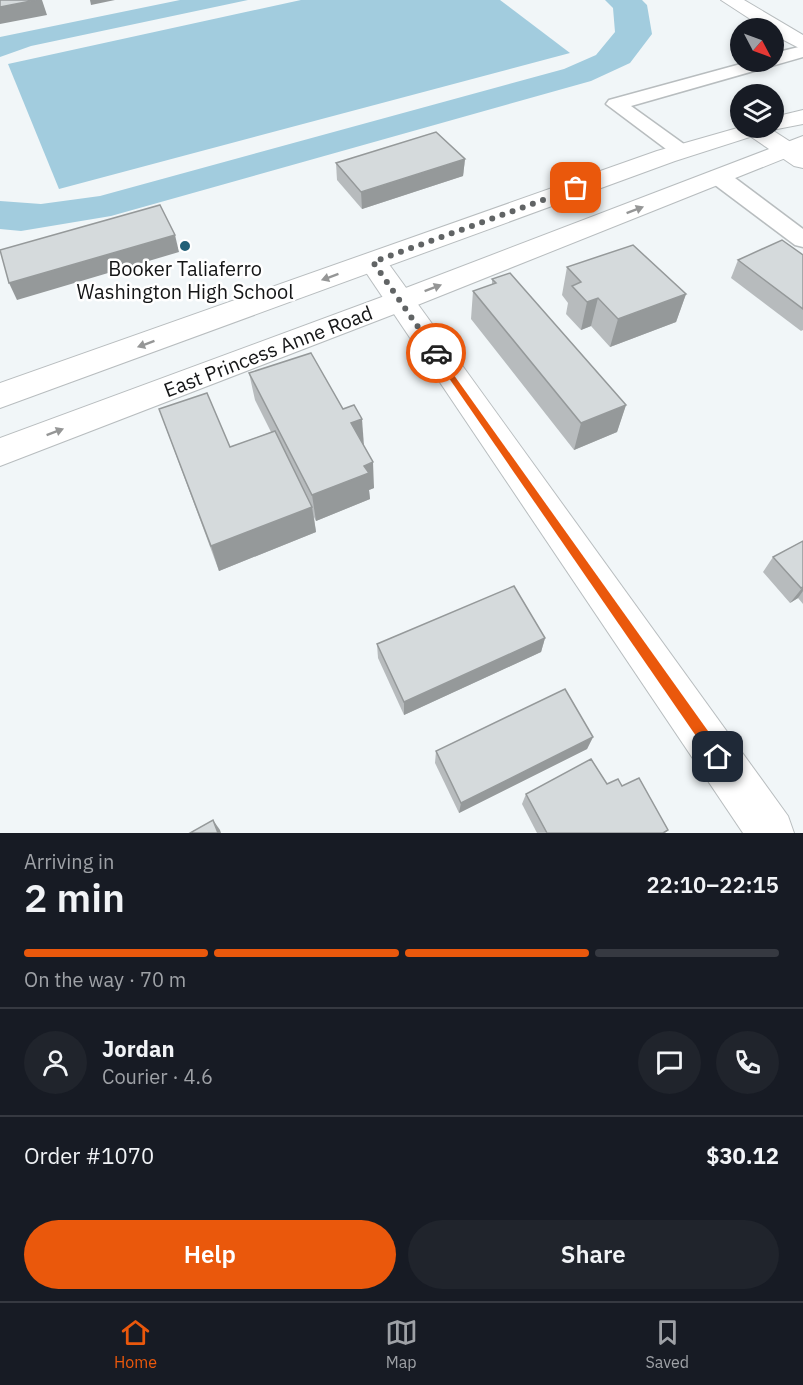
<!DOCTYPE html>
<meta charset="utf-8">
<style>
:root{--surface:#171b24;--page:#20242c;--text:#f1f3f6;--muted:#9ea1a6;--line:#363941;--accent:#ea580c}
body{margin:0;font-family:"IBM Plex Sans",sans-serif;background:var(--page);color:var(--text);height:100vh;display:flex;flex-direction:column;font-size:22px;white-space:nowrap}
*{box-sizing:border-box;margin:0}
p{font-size:20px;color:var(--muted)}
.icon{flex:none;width:33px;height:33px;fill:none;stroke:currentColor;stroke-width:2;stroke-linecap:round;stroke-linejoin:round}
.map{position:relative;height:833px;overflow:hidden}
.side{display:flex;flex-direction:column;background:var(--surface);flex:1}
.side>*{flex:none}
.needle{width:39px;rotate:131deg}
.tools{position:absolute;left:730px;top:18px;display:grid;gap:12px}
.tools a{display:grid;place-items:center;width:54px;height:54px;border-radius:50%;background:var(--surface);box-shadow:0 3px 9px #0003;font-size:30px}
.pin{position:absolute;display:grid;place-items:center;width:51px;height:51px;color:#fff;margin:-26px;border-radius:12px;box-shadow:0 3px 9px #0006}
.courier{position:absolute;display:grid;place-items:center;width:60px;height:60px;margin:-30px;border:4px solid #ea580c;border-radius:50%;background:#fff;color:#222;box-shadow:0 2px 8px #0007}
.summary em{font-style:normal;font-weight:600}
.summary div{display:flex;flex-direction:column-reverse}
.summary{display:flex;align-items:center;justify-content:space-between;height:102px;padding:0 24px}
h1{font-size:39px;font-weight:600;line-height:45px}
.bar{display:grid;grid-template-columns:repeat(4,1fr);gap:9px 6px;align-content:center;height:72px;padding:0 24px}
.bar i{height:8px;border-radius:4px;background:var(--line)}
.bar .current{background:var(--accent)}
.bar p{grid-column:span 4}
.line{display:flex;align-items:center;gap:15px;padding:0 24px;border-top:2px solid var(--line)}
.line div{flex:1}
.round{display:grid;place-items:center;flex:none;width:63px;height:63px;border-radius:32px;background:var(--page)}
.button{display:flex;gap:12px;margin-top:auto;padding:12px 24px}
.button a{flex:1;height:69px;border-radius:36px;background:var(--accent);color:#fff;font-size:24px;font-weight:600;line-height:69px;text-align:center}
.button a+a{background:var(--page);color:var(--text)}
.tab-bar{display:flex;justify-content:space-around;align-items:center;height:84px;border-top:2px solid var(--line);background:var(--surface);font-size:16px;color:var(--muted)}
.tab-bar a{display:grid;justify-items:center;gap:3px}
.tab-bar .current{color:var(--accent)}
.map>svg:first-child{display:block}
.green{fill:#a2ccde}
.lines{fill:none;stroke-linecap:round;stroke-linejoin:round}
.lane-casing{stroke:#b8bdbf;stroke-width:3}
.street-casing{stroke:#b8bdbf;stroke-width:2}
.secondary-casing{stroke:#b8bdbf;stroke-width:2}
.lane{fill:#fff;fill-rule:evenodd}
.street{fill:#fff;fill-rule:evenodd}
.secondary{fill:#fff;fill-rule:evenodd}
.wall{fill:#b7bbbd}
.shaded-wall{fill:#95999a}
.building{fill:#d5dadc;stroke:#95999a;stroke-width:1.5}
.oneway{fill:#959696}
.route{fill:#ea580c}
.done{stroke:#616465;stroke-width:6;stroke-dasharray:0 10.8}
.poi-dot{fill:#226077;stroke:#fff;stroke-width:2}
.labels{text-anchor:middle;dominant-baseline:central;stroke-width:5;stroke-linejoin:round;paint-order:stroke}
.poi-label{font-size:20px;fill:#141516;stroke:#fff}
.street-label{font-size:20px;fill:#141516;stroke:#fff}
</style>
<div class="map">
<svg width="803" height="833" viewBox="0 0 803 833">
<rect width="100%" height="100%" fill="#f1f6f8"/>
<g class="green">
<path d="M180 0H248L31 46 0 57V37Z"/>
<path d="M301 0H500L570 53 59 189 8 64Z"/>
<path d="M605 0H642L647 5 652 34 630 63 591 81 111 216 21 231 0 229V201L41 204 100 196 564 69 596 55 615 32 613 8Z"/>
</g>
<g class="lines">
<defs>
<g id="lane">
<path d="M803 46V57L631 106 688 147 691 151 688 155H674L606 104 609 100 748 62H774V53Z"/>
<path d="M719 171 727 172 803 229V247L795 245 711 182 708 177 711 172Z"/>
</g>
<g id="street">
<path d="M721 0H744L803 35V50L774 35V28H764Z"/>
<path d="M744 128H769L803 150V168L794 166 747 134Z"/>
<path d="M373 253 383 256 788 816 794 833H743L359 262 363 256Z"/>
</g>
<g id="secondary">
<path d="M803 110V124L772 130 675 161 0 408V383L657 151 741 127 774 128V117Z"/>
<path d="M803 136V151L410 308 0 466V438L390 294Z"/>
</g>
</defs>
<use href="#lane" class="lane-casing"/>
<use href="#street" class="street-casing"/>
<use href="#secondary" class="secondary-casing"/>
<use href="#lane" class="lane"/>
<use href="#street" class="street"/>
<use href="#secondary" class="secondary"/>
</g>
<g class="wall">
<path d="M465 159 463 176 362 209 337 180 336 163Z"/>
<path d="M803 255V330L801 331 731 278 738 260Z"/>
<path d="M567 267 686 294 676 322 610 347 591 326 581 330 566 314 568 303 562 295Z"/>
<path d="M492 279 626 405 617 432 574 450 471 319 473 291 492 285Z"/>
<path d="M249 373 343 409 364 446 374 488 369 490 370 499 316 521 314 517 316 532 219 571 159 409 230 447 271 432 255 400Z"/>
<path d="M803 541V604L798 598 790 603 763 572 773 557Z"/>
<path d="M545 638 541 652 404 715 378 658 377 644Z"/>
<path d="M593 737 587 749 459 813 435 763 436 751Z"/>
<path d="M607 784 622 786 668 830 665 833H537L522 804 526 794Z"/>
</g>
<g class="shaded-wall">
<path d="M36 0H42L47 15 0 24V7Z"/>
<path d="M90 0H115L91 5Z"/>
<path d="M465 159 463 176 362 209 361 192Z"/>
<path d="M175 235 179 252 17 300 9 283Z"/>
<path d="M686 294 676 322 610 347 618 319Z"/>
<path d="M598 298 591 326 581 330 587 302Z"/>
<path d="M626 405 617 432 574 450 581 423Z"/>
<path d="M362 419 364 446 351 423Z"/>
<path d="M373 462 374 488 369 490 370 499 316 521 312 495 364 466Z"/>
<path d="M312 507 316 532 219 571 211 546Z"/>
<path d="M803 587V591L798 598 790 603Z"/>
<path d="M545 638 541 652 404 715V702Z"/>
<path d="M593 737 587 749 459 813 461 803Z"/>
<path d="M213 820 220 830 221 833H218Z"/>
</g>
<g class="building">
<path d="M0 0H36L0 7Z"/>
<path d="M436 132 465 159 361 192 336 163Z"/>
<path d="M160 205 175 235 9 283 0 250Z"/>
<path d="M782 240 803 255V309L738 260Z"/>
<path d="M633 245 686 294 618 319 598 298 587 302 572 286 581 282 567 267Z"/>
<path d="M510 273 626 405 581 423 473 291 496 283 492 279Z"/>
<path d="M311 353 343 409 354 405 362 419 351 423 373 462 364 466 369 473 312 495 249 373Z"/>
<path d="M207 393 230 447 275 431 312 507 211 546 159 409Z"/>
<path d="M803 541V587L801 588 773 557Z"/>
<path d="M514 586 545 638 404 702 377 644Z"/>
<path d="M565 689 593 737 461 803 436 751Z"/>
<path d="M591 759 607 784 618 779 622 786 639 778 668 830 663 833H547L526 794Z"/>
<path d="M213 820 218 833H190Z"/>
</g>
<defs><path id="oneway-solid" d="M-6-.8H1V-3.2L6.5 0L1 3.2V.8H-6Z" transform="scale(1.5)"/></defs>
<g class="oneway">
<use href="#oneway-solid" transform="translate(635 210) rotate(-21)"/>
<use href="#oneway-solid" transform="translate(330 277) rotate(160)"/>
<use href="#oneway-solid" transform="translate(433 288) rotate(-21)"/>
<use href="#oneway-solid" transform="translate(146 344) rotate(160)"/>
<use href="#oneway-solid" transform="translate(55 432) rotate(-21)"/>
</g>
<path class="route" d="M436 350 723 752V762H714L433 355 432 353Z"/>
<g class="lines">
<path class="done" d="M436 353 373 262 576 188"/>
</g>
<circle class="poi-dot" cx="185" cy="246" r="6"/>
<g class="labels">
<g class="poi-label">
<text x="185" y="268">Booker Taliaferro<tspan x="185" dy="23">Washington High School</tspan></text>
</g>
<g class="street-label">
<text transform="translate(268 351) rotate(-21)">East Princess Anne Road</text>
</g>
</g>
</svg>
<div class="tools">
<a><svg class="needle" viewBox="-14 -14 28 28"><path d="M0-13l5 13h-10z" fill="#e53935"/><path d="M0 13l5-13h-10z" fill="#9ea1a6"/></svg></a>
<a><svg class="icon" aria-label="layers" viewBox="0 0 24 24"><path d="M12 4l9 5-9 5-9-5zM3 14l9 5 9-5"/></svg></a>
</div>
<div class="pin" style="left:576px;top:188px;background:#ea580c"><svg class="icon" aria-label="bag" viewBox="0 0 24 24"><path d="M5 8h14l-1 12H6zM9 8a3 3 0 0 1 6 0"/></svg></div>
<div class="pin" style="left:718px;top:757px;background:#1f2937"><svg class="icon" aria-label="home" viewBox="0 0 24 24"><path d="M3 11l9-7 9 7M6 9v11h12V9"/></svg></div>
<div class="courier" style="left:436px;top:353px"><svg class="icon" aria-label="car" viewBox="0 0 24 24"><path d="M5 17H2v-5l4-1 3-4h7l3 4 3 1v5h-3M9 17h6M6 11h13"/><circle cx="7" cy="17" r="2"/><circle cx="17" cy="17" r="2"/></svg></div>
</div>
<section class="side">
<div class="summary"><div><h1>2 min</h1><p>Arriving in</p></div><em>22:10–22:15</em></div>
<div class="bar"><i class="current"></i><i class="current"></i><i class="current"></i><i></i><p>On the way · 70 m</p></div>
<div class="line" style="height:108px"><a class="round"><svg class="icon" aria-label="person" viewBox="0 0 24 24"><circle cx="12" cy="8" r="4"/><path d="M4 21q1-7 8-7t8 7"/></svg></a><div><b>Jordan</b><p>Courier · 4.6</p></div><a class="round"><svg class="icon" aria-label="chat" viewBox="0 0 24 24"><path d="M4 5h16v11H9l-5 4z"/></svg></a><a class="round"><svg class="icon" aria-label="phone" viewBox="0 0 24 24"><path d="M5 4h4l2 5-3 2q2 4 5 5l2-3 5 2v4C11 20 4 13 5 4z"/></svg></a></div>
<div class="line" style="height:78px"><div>Order #1070</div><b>$30.12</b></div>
<div class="button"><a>Help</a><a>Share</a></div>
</section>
<nav class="tab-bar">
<a class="current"><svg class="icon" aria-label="home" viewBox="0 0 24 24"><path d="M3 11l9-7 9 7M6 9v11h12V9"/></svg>Home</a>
<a><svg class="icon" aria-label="map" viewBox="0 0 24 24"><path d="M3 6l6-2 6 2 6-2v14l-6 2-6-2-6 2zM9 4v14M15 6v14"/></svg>Map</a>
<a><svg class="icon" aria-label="saved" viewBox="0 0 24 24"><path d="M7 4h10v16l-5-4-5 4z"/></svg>Saved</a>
</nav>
